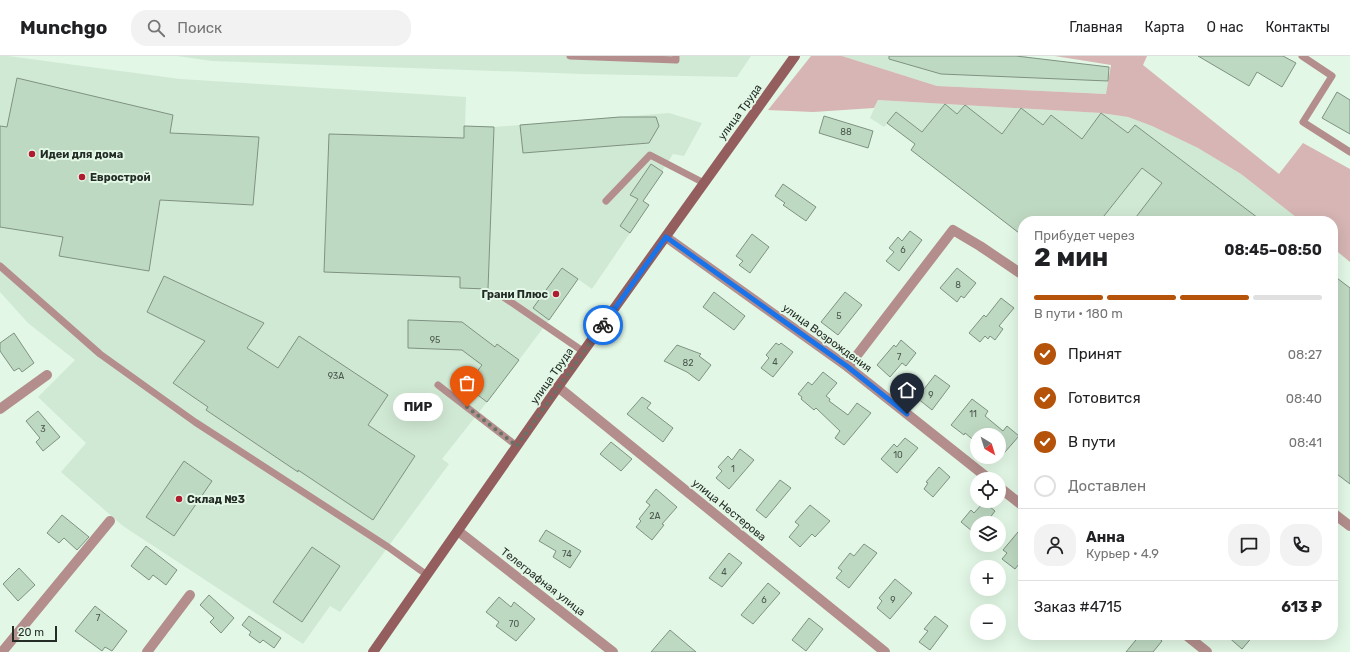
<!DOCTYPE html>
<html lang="ru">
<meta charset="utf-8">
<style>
:root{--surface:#fff;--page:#f2f2f2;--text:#202124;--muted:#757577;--line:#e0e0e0;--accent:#b45309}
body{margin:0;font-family:Rubik,sans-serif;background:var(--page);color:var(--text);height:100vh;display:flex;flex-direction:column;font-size:15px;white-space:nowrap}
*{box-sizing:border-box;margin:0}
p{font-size:13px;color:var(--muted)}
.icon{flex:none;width:22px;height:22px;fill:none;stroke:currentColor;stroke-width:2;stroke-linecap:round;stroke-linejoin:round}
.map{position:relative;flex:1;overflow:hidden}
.side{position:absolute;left:1018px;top:160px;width:320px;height:424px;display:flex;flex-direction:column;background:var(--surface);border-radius:16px;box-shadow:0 4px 16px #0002}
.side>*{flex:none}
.needle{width:26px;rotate:142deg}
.fabs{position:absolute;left:970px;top:372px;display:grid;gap:8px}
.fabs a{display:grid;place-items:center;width:36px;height:36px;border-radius:50%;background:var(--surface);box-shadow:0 4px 16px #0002;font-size:20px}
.scale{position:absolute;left:12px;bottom:10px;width:45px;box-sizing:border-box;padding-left:4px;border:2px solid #242c26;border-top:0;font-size:11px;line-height:14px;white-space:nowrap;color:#242c26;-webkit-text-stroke:3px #e2f7e5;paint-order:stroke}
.pin{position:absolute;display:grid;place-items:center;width:34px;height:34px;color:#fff;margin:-41px -17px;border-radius:50% 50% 50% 0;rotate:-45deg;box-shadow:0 0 4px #0007}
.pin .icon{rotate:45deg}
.courier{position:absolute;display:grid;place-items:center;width:40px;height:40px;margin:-20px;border:3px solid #1a73e8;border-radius:50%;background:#fff;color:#222;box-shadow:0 1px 5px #0007}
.bubble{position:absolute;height:28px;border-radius:14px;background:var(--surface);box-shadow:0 4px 16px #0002;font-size:13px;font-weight:700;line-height:28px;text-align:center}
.head em{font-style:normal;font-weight:700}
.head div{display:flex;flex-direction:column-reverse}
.head{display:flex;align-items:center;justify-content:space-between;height:68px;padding:0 16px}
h1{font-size:26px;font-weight:700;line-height:30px}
.bar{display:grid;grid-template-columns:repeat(4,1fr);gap:6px 4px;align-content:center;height:48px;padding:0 16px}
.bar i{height:5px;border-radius:3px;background:var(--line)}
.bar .active{background:var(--accent)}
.bar p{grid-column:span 4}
.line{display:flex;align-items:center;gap:10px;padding:0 16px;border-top:1px solid var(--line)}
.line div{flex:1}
.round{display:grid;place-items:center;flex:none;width:42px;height:42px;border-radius:16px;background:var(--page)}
ol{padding:0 16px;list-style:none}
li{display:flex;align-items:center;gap:12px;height:44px}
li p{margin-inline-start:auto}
li .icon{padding:4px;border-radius:50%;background:var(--accent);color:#fff;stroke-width:4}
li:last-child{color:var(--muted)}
li i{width:22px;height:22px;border:2px solid var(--line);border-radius:50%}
header{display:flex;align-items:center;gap:24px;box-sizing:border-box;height:56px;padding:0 20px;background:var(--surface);border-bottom:1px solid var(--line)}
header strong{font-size:19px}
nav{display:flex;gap:22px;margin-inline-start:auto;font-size:14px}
.search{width:280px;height:36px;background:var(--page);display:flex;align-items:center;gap:10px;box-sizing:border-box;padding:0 14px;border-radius:16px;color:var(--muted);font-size:15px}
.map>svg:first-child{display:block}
.built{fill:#d0e9d4}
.green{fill:#d6b5b4}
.building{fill:#bed9c2;stroke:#7f9282}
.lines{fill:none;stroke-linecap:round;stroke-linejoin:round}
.lane{stroke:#b38e8c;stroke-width:7}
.street{stroke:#b38e8c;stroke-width:10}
.secondary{stroke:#935e5d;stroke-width:10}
.done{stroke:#667369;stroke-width:4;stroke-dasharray:0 7.2}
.route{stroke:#1a73e8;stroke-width:5}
.poi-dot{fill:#af1b2f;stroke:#e2f7e5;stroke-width:1.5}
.labels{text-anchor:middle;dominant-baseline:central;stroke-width:4;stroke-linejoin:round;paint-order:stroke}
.number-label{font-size:9px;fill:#4a574d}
.street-label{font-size:11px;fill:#242c26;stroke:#e2f7e5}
.poi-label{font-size:11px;font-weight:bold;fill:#242c26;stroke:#e2f7e5;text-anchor:start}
</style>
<header>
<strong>Munchgo</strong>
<div class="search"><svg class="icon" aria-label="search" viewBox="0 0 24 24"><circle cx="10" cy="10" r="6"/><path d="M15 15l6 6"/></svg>Поиск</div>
<nav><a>Главная</a><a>Карта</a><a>О нас</a><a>Контакты</a></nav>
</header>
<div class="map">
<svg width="1350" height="596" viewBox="0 0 1350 596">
<rect width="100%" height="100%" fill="#e2f7e5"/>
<g class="built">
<path d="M0 0H8L180 23 466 41 465 70 494 71 669 57 702 67 684 100 673 98 643 145 649 149 592 233 562 212 533 252 549 264 519 304 497 288 466 330 487 346 442 403 449 408 340 556 330 550 303 588 123 470 61 416 86 387 38 341 75 304 28 267 0 236Z"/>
<path d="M177 0H751L737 21 583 18 212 5Z"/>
<path d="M842 0H1027V2L1109 11 1107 38 937 30Z"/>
<path d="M878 44 1101 57 1128 61 1152 70 1198 92 1241 118 1301 165H1023V180L911 94 915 88 888 67 884 71 870 62Z"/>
</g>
<path class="green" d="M811 0H842L937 30 1106 38 1111 9 1055 0H1147L1143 9 1279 118 1303 87 1350 113V206L1333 192V165H1301L1241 118 1198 92 1152 70 1128 61 1101 57 878 44 874 52 813 56 768 54Z"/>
<g class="building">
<path d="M889 0H1016L1109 11 1108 25 941 18 889 3Z"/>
<path d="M1198 0H1283L1296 7 1282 31 1257 16 1249 30Z"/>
<path d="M17 22 173 59 170 77 259 81 253 149 160 144 149 215 59 200 63 181 0 171V70L7 71Z"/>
<path d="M1337 36 1350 44V78L1322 62Z"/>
<path d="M945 48 957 58 965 49 1002 78 1021 52 1043 69 1051 59 1082 83 1101 57 1128 77 1135 69 1262 165H1133L1162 127 1142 112 1100 165H1023V180L911 94 915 88 887 67 896 56 922 76Z"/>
<path d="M824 60 873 75 868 92 819 77Z"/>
<path d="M620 61H656L659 70 649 87 523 97 520 69Z"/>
<path d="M464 70 494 71 488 233 460 232V221L324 216 329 78 464 82Z"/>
<path d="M651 108 663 116 643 145 649 149 630 177 620 170 638 143 630 139Z"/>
<path d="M783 128 816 151 806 165 783 149 785 147 775 140Z"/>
<path d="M910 175 922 184 899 215 886 205 894 196 889 192 898 181 902 185Z"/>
<path d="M752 178 769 191 750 217 739 209 743 205 736 200Z"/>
<path d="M562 212 578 223 549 264 533 252Z"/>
<path d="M957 212 976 227 964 242 961 240 957 246 940 232Z"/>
<path d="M1333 219 1350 232V428L1333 415Z"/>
<path d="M164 220 264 267 247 292 278 312 299 280 388 339 368 369 415 400 373 464 298 414V416L206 354 208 351 173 327 205 285 147 256Z"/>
<path d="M714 236 745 260 734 274 703 251Z"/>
<path d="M845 236 862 249 838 279 821 266Z"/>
<path d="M1001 242 1014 252 999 270 1003 273 995 284 990 280 988 283 985 280 980 286 969 277 984 259 986 261Z"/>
<path d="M408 264 462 266 495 291 497 288 519 304 487 346 466 330 482 309 462 294 408 292Z"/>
<path d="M14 277 34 307 22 316 19 312 14 315 0 295V287Z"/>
<path d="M901 284 916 297 906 310 902 307 890 321 877 309 894 289 896 291Z"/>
<path d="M776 287 779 289 781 287 793 296 773 321 761 312 769 302 766 299Z"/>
<path d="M677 289 701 298 699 300 711 309 699 325 687 316 664 305Z"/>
<path d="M823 316 837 327 826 340 830 343 829 345 848 359 857 347 871 357 844 389 835 382 840 375 816 352 814 354 801 343 802 341 798 338 808 326 812 329Z"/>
<path d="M935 319 950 330 932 354 917 342Z"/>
<path d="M642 341 651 347 647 352 673 372 663 386 627 358Z"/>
<path d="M972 343 988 355 985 360 1003 375 1007 370 1019 380 998 404 994 401H999V379H977V387L965 377 964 379 951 369Z"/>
<path d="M38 355 60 381 43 395 36 386 40 382 26 365Z"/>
<path d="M905 382 918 392 897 417 881 403 894 388 897 391Z"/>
<path d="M611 386 632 403 621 415 600 398Z"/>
<path d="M740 393 754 404 729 433 716 422 722 415 718 411 728 400 732 404Z"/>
<path d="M184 405 212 425 174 480 146 461Z"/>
<path d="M939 411 950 421 933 441 924 433 928 427 926 426Z"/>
<path d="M780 424 791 432 766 462 756 454Z"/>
<path d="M656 433 677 451 662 468 664 469 652 484 636 471 641 465 639 463 650 449 646 446Z"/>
<path d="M984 446 995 455 986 467H977V479L961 466 971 454 974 457Z"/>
<path d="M810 449 830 465 815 481 812 478 800 491 789 481 799 469 795 466Z"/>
<path d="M62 459 89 481 77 494 64 482 59 487 47 477Z"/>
<path d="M1023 470V503L1015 513 1002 503 1007 497 1003 494Z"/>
<path d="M546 474 581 495 570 512 553 501 556 495 539 485Z"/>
<path d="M864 488 877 497 849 532 836 522 842 515 838 512 850 497 854 500Z"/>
<path d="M146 490 177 514 166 529 153 519 149 524 131 510Z"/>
<path d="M312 491 340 510 302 566 273 546Z"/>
<path d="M729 497 742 507 722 531 709 522Z"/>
<path d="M19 512 35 529 18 545 3 528Z"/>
<path d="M895 523 912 537 890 563 877 552 882 545 879 542Z"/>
<path d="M768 527 780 537 753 568 741 559Z"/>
<path d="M209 539 234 562 221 577 210 566 214 562 200 549Z"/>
<path d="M499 541 511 551 514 546 535 563 516 585 496 570 499 566 486 556Z"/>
<path d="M95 550 127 575 112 595 105 591 102 595 75 575Z"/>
<path d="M249 560 281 582 274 592 263 584 260 587 249 579 251 576 242 569Z"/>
<path d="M935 560 948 570 930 594 919 586 928 575 924 573Z"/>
<path d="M809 562 823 573 806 595 792 584Z"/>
<path d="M670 574 696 596H651Z"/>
<path d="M1140 579H1155L1162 585 1153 596H1126Z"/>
<path d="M1226 579H1254L1242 593Z"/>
</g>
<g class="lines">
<g class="lane">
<path d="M570 0 676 4V0"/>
<path d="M1302 0 1332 20 1303 66 1350 96"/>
<path d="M606 145 650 99 704 127"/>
<path d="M0 210 100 298 195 366 388 491 427 519"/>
<path d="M502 240 584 296"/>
<path d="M438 329 517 390"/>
</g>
<g class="street">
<path d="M666 181 848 311 989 423"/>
<path d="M848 311 953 174 980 190 1023 219"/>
<path d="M558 331 885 596"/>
<path d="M0 353 47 319"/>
<path d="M999 431 1023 450"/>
<path d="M1333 457 1350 470"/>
<path d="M458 475 613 596"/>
<path d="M1186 579 1207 596"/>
<path d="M2 596 110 465"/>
<path d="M147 596 190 539"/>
</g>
<path class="secondary" d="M373 596 558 331 795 0"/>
</g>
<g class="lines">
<path class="done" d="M467 351 517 390 603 269"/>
<path class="route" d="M603 269 666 181 848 311 907 358"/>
</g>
<g class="poi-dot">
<circle cx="32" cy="98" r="4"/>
<circle cx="82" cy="121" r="4"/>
<circle cx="556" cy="238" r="4"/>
<circle cx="179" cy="443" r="4"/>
</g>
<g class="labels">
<g class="number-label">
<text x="846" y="76">88</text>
<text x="903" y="194">6</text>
<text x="958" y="229">8</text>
<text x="839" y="260">5</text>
<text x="435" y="284">95</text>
<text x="899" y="301">7</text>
<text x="775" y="306">4</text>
<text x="688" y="307">82</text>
<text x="336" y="320">93А</text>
<text x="931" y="339">9</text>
<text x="973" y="358">11</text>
<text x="43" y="373">3</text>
<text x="898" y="399">10</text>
<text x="733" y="413">1</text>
<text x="655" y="460">2А</text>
<text x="567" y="498">74</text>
<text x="724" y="516">4</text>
<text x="764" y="544">6</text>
<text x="893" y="544">9</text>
<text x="98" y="562">7</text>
<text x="514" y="568">70</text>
</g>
<g class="street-label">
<text transform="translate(740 56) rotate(-54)">улица Труда</text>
<text transform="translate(827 282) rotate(36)">улица Возрождения</text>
<text transform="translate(552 320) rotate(-55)">улица Труда</text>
<text transform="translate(729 454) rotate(39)">улица Нестерова</text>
<text transform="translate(543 526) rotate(38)">Телеграфная улица</text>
</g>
<g class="poi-label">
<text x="40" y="98">Идеи для дома</text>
<text x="90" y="121">Еврострой</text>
<text x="548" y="238" text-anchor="end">Грани Плюс</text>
<text x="187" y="443">Склад №3</text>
</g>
</g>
</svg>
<div class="fabs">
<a><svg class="needle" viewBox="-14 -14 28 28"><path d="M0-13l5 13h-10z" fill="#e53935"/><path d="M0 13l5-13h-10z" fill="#757577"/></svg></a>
<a><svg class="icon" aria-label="locate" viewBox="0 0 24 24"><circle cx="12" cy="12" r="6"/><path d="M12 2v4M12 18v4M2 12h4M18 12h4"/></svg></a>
<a><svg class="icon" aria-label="layers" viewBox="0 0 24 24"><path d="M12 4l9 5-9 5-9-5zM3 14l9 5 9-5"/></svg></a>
<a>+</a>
<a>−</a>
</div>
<div class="scale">20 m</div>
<div class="pin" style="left:467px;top:351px;background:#ea580c"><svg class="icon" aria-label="bag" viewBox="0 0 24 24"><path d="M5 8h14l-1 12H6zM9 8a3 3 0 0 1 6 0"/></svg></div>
<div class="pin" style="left:907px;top:358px;background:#1f2937"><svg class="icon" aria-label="home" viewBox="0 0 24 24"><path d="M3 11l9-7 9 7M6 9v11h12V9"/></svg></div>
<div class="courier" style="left:603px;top:269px"><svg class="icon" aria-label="bike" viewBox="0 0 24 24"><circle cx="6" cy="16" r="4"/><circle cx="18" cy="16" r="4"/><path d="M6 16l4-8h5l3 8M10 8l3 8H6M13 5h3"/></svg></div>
<div class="bubble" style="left:393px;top:337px;width:50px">ПИР</div>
<section class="side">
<div class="head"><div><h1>2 мин</h1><p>Прибудет через</p></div><em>08:45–08:50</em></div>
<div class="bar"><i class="active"></i><i class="active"></i><i class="active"></i><i></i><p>В пути · 180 m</p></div>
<ol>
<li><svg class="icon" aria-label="check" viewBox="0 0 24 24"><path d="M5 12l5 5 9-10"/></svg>Принят<p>08:27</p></li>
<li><svg class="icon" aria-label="check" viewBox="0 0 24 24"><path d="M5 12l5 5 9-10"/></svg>Готовится<p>08:40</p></li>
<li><svg class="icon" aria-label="check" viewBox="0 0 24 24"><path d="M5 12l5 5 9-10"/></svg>В пути<p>08:41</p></li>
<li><i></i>Доставлен</li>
</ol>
<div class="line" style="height:72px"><a class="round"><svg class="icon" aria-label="person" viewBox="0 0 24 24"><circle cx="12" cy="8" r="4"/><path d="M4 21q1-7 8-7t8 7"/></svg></a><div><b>Анна</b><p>Курьер · 4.9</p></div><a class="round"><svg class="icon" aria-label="chat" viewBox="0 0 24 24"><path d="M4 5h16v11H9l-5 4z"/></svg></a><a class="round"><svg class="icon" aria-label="phone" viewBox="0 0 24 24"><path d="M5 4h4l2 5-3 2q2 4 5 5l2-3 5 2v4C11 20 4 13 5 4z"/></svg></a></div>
<div class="line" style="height:52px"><div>Заказ #4715</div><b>613 ₽</b></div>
</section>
</div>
